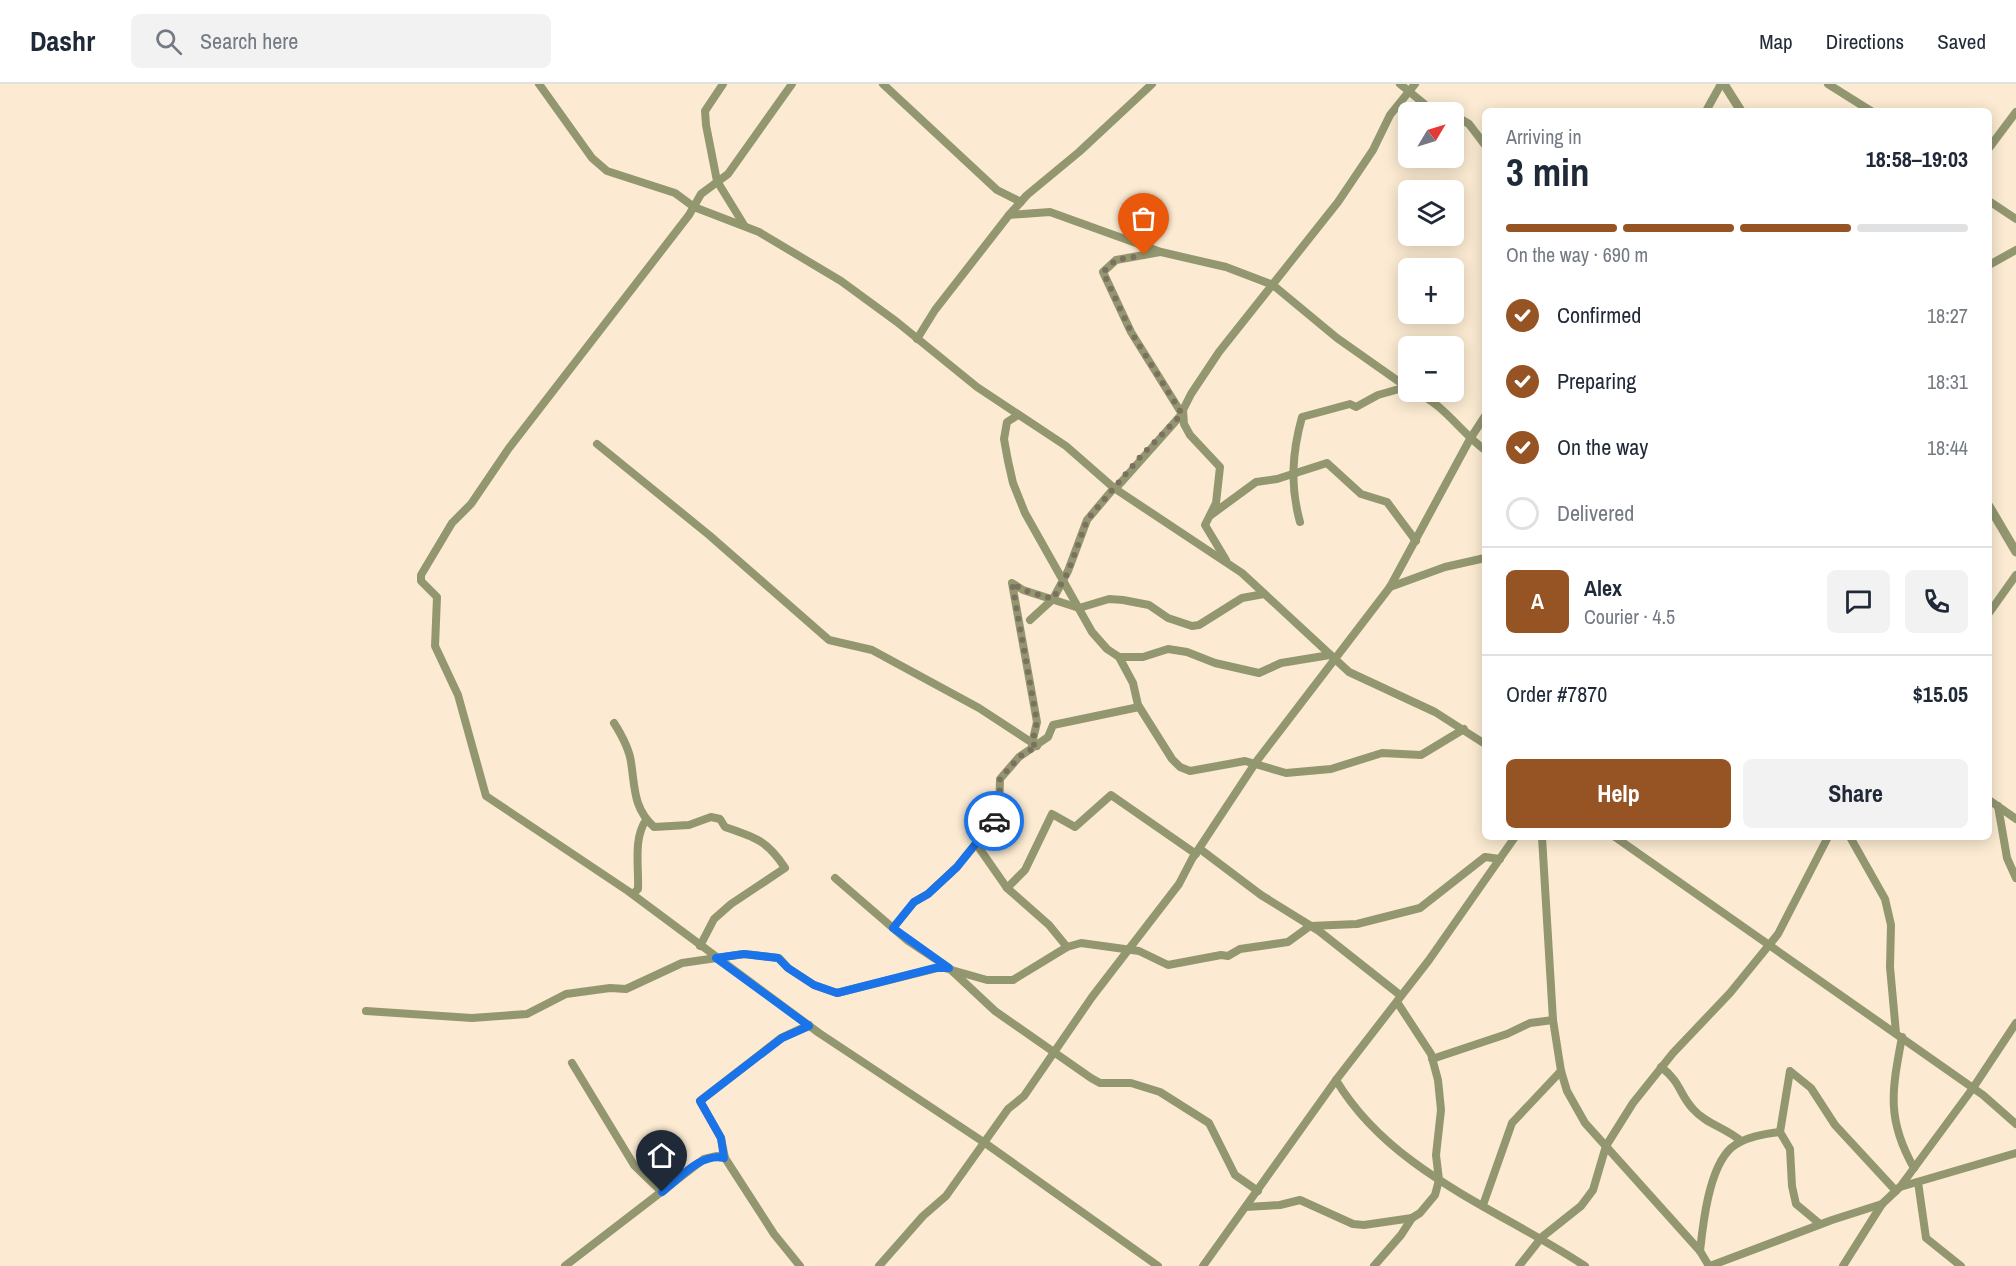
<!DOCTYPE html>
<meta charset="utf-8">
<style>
:root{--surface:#fff;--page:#f2f2f3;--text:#1f2937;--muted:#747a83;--line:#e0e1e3;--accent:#965323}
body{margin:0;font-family:"Archivo Narrow",sans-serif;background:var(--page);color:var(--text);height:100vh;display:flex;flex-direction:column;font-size:22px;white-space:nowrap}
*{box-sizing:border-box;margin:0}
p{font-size:20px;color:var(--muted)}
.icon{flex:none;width:33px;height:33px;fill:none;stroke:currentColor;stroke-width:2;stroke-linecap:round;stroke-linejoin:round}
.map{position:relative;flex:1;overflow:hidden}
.panel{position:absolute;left:1482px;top:24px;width:510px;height:732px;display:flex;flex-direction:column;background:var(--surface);border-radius:9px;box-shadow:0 3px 15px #0003}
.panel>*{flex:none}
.needle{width:39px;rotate:52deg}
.fabs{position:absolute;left:1398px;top:18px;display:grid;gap:12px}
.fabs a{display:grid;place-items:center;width:66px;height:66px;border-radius:9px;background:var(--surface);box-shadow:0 3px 15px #0003;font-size:30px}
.pin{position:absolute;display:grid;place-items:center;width:51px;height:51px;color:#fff;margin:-62px -26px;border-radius:50% 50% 50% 0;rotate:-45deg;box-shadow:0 0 6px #0007}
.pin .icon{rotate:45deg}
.courier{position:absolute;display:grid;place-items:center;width:60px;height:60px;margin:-30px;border:4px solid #1a73e8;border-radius:50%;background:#fff;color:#222;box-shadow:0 2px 8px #0007}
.overview em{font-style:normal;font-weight:800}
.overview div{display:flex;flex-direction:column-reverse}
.overview{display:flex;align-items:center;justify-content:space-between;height:102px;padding:0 24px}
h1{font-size:39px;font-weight:800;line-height:45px}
.bar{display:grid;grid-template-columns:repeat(4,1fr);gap:9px 6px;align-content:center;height:72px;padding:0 24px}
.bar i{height:8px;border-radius:4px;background:var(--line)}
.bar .on{background:var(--accent)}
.bar p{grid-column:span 4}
.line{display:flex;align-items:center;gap:15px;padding:0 24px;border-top:2px solid var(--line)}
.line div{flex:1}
.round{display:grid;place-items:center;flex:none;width:63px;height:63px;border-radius:9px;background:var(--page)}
ol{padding:0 24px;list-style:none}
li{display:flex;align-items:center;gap:18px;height:66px}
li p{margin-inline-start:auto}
li .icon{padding:6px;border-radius:50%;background:var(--accent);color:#fff;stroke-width:4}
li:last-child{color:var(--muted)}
li i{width:33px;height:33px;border:3px solid var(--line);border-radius:50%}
.action{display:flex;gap:12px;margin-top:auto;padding:12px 24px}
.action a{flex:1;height:69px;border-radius:9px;background:var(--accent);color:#fff;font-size:24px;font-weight:800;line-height:69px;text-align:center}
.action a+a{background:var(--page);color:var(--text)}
header{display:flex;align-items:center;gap:36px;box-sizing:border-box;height:84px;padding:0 30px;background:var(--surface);border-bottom:2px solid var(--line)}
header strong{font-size:28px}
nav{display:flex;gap:33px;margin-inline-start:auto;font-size:21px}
.search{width:420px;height:54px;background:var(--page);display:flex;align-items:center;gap:15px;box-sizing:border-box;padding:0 21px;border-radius:9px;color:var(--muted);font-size:22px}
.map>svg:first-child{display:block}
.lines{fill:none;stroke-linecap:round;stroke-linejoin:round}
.minor{stroke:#939770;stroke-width:8}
.tertiary{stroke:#939770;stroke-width:9}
.done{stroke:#7c7060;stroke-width:6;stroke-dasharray:0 10.8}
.route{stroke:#1a73e8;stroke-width:8}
</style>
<header>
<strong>Dashr</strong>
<div class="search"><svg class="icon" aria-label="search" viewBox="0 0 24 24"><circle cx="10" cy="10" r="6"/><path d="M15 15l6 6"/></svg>Search here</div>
<nav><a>Map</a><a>Directions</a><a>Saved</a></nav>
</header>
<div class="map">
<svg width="2016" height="1182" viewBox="0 0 2016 1182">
<rect width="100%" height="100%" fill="#fcebd2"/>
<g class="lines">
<g class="minor">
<path d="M539 0 592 74 607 87 675 109 694 123 759 148 841 197 897 238 977 303 1066 362 1114 404 1242 489 1349 588 1435 628 1485 660"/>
<path d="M723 0 705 27 706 41 717 97 744 141"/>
<path d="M792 0 728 90 701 110 689 131 509 364 471 420 452 439 421 491V497L437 513 435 562 458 611 486 712 628 807 819 949 985 1059 1158 1182"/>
<path d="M883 0 997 106 1021 118"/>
<path d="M1400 0 1428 23 1443 28"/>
<path d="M1828 0 1871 27"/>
<path d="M1706 27 1721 0"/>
<path d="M1454 31 1469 40 1485 61"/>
<path d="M1989 64 2016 28"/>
<path d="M1989 117 2016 135"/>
<path d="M1009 131 1027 111 1079 68 1152 0"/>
<path d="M1989 181 2016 166"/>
<path d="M917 255 935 226 1009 131 1050 128 1161 168 1226 183 1273 201 1337 254 1408 304"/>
<path d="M1415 308C1444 320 1460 348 1485 366"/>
<path d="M1018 331 1007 338 1004 355 1008 377 1013 399 1025 429 1092 548 1107 565 1119 573H1143L1168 565 1187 568 1215 579 1259 589 1281 579 1330 571"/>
<path d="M597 360 709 451 829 556 872 566 979 624 1037 662"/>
<path d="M1116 404 1182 330 1131 248 1103 188 1116 176 1160 168"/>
<path d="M1211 431 1256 398 1277 395 1327 379 1361 410 1387 418 1416 457"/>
<path d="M1300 438C1290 402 1292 369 1302 333L1350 320 1356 323 1378 311 1406 303"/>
<path d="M1226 476 1205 441 1216 419 1220 383 1190 351 1184 340 1183 326 1191 310 1219 268 1338 118 1373 66 1390 31 1415 0"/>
<path d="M1390 503 1445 483 1485 474"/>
<path d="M1989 529 2016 491"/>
<path d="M1030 536 1053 515 1068 487 1087 436 1114 404"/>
<path d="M1119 573 1133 599 1138 621 1172 675 1180 683 1190 687 1245 677 1286 689 1331 685 1382 669 1421 671 1464 645"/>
<path d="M614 639C621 650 629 664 631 678 635 703 633 724 654 743L689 741 711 733 720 735 725 743C755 753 768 757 785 784L731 820 714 835 700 862"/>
<path d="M1032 660 1037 638 1012 499 1023 506 1079 524 1109 515 1123 516 1149 521 1168 534 1192 542 1199 541 1242 514 1264 510"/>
<path d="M1989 716 2016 735"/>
<path d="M1998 722 2007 774 2016 794"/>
<path d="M1542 753 1553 936 1561 987 1567 1007 1585 1039 1700 1167 1709 1182"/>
<path d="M1615 753 1983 1011 2016 1040"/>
<path d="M1850 753 1885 815 1891 841 1890 883 1896 949"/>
<path d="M977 761 1007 804 1049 841 1067 863"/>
<path d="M1200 765 1261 811 1319 847 1400 911"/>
<path d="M835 794 908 857 949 884 995 927 1091 994 1100 999H1131L1160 1008 1209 1039 1235 1091 1258 1107"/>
<path d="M1007 804 1025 786 1052 730 1075 743 1111 711 1196 770"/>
<path d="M633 810 638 805C639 783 633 755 646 736"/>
<path d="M893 844 914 818 928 810 957 783 999 731 1000 695 1019 673 1048 653 1053 641 1139 623"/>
<path d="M366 927 472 934 527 930 566 910 610 904 626 905 682 879 744 870 779 874 788 884 814 901 837 909 941 883 987 896H1013L1067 863 1081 859 1139 867 1168 881 1221 871 1228 872 1240 865 1288 858 1310 842 1357 840 1420 824 1485 773 1500 775"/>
<path d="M1902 953C1892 1006 1886 1035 1914 1084"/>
<path d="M1432 975 1507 950 1530 939 1553 936"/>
<path d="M572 979 634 1081 662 1108"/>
<path d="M1661 983C1681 998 1679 1010 1693 1025 1706 1040 1726 1044 1741 1057"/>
<path d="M1336 996C1391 1088 1499 1125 1585 1182"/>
<path d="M1918 1098 1926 1154 1961 1182"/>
<path d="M1900 1103 2016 1069"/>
<path d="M1483 1121 1512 1039 1561 987"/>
<path d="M1246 1123 1280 1121 1300 1116 1353 1140 1364 1141 1412 1134 1420 1129 1435 1111 1439 1096 1436 1071 1441 1026 1438 996 1431 970 1397 918"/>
<path d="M1820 1140 1796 1120 1792 1102 1790 1065 1780 1048 1790 987 1811 1004 1835 1041 1896 1107"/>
<path d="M1700 1167C1703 1139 1709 1084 1731 1064 1744 1053 1764 1050 1780 1048"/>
<path d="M565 1182 704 1075 717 1072 725 1074"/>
<path d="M800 1182 774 1150 725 1074 721 1054 700 1017 781 954 809 941"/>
<path d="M879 1182 923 1132 946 1112 1008 1025 1024 1012 1092 913 1179 800 1192 775 1256 678 1390 503 1470 355 1485 332"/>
<path d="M1203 1182 1336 996 1429 876 1515 753"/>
<path d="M1374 1182 1401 1151 1412 1134"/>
<path d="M1519 1182 1542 1153 1581 1122 1593 1106 1606 1062 1633 1019 1673 969 1730 909 1778 850 1828 753"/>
<path d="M1710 1182 1832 1136 1882 1120"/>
<path d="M1843 1182 1882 1120 1900 1103 1973 1004 2016 939"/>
</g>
<g class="tertiary">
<path d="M1724 0 1741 27"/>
<path d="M1989 422 2016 468"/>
</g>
</g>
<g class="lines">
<path class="done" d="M994 737 999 731 1000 695 1019 673 1037 662 1032 660 1037 638 1012 499 1023 506 1053 515 1068 488 1087 436 1142 371 1182 330 1131 248 1103 188 1116 176 1144 171"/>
<path class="route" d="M662 1108C679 1095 701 1068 724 1074L721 1054 700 1017 782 954 809 942 716 874 744 870 778 874 788 884 814 901 837 909 935 884H949L893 844 914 818 928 810 957 783 994 737"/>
</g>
</svg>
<div class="fabs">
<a><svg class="needle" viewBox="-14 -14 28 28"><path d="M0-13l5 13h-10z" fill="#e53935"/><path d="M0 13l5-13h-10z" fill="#747a83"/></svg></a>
<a><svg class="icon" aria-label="layers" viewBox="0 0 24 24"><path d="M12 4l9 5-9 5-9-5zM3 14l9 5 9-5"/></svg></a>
<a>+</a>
<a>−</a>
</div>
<div class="pin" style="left:1144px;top:171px;background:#ea580c"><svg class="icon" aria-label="bag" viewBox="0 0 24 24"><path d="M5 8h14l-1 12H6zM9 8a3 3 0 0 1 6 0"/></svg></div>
<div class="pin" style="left:662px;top:1108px;background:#1f2937"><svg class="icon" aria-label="home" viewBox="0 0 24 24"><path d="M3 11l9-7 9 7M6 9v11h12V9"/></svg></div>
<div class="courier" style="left:994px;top:737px"><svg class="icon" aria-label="car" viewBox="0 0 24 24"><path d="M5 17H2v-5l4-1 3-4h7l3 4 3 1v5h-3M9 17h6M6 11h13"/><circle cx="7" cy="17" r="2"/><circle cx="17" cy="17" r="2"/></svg></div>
<section class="panel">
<div class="overview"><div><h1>3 min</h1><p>Arriving in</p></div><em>18:58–19:03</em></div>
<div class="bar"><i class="on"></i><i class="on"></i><i class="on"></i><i></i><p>On the way · 690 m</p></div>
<ol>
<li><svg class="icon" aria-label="check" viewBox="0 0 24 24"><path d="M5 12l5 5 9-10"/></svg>Confirmed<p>18:27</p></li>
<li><svg class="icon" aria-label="check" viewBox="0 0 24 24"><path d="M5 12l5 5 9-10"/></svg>Preparing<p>18:31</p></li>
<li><svg class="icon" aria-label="check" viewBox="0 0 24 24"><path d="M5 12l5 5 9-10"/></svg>On the way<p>18:44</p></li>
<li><i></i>Delivered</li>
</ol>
<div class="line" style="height:108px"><b class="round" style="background:var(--accent);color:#fff">A</b><div><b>Alex</b><p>Courier · 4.5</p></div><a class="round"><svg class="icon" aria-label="chat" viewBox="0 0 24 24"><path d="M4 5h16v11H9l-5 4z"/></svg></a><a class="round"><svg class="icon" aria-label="phone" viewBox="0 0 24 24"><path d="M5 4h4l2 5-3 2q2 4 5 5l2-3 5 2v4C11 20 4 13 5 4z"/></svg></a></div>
<div class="line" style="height:78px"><div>Order #7870</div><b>$15.05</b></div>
<div class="action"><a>Help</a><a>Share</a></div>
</section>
</div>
